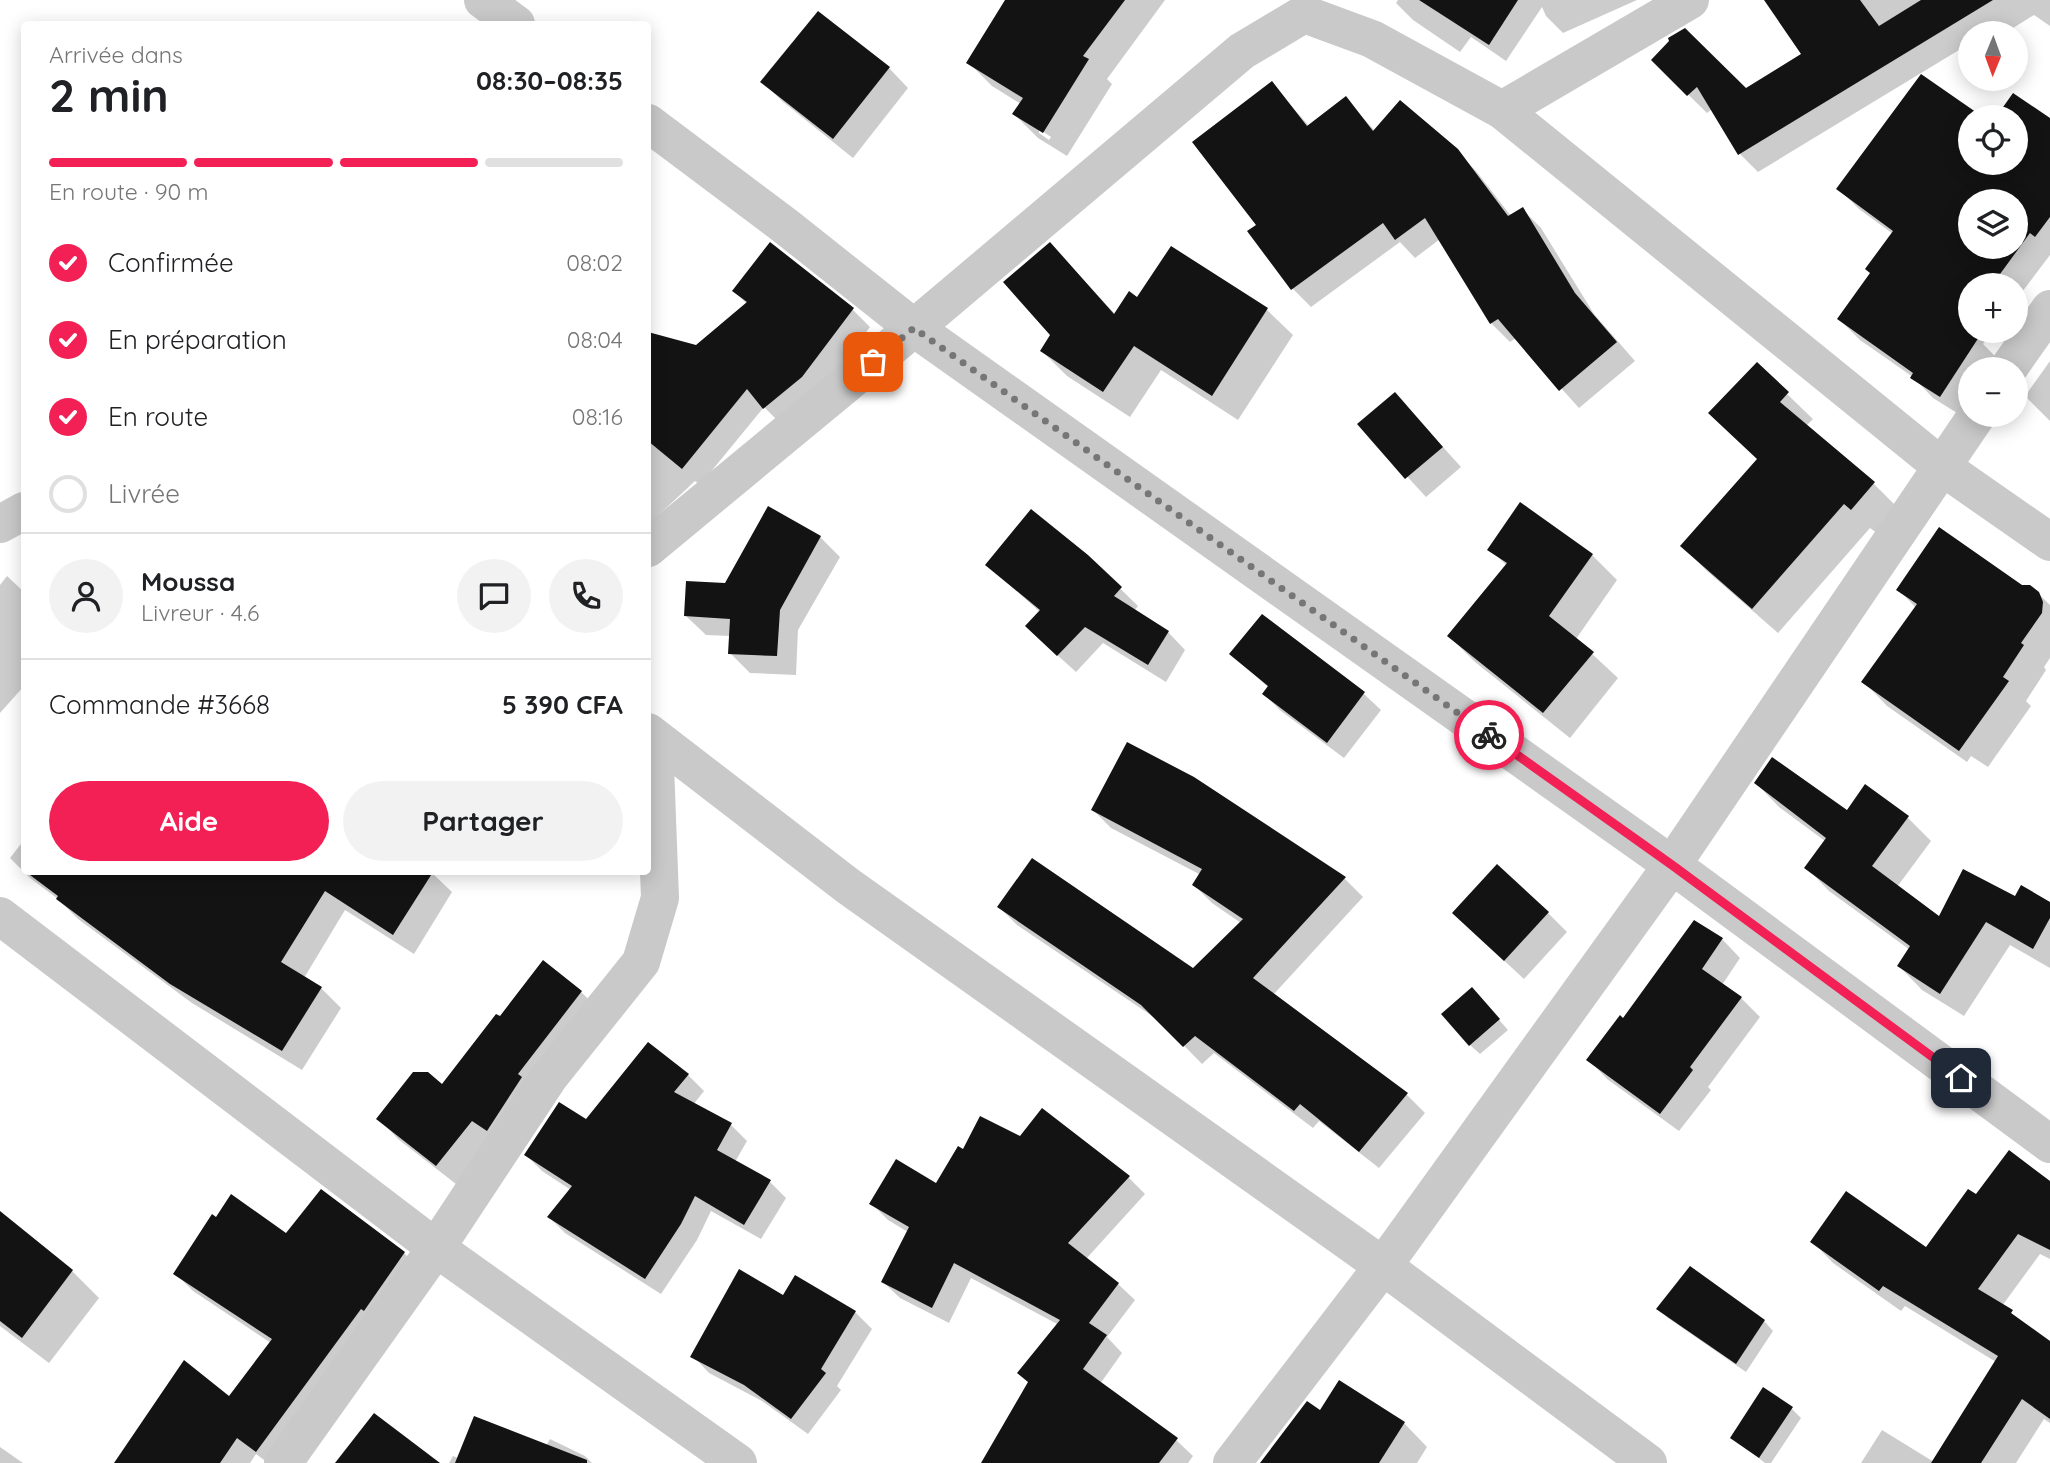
<!DOCTYPE html>
<html lang="fr">
<meta charset="utf-8">
<style>
:root{--surface:#fff;--page:#f2f2f2;--text:#202124;--muted:#757577;--line:#e0e0e0;--accent:#f22054}
body{margin:0;font-family:Quicksand,sans-serif;background:var(--page);color:var(--text);height:100vh;display:flex;flex-direction:column;font-size:26px;white-space:nowrap}
*{box-sizing:border-box;margin:0}
p{font-size:23px;color:var(--muted)}
.icon{flex:none;width:38px;height:38px;fill:none;stroke:currentColor;stroke-width:2;stroke-linecap:round;stroke-linejoin:round}
.map{position:relative;flex:1;overflow:hidden}
.details{position:absolute;left:21px;top:21px;width:630px;height:854px;display:flex;flex-direction:column;background:var(--surface);border-radius:7px;box-shadow:0 4px 18px #0003}
.details>*{flex:none}
.needle{width:46px;rotate:181deg}
.tools{position:absolute;left:1958px;top:21px;display:grid;gap:14px}
.tools a{display:grid;place-items:center;width:70px;height:70px;border-radius:50%;background:var(--surface);box-shadow:0 4px 18px #0003;font-size:35px}
.pin{position:absolute;display:grid;place-items:center;width:60px;height:60px;color:#fff;margin:-30px;border-radius:14px;box-shadow:0 4px 10px #0006}
.courier{position:absolute;display:grid;place-items:center;width:70px;height:70px;margin:-35px;border:5px solid #f22054;border-radius:50%;background:#fff;color:#222;box-shadow:0 2px 9px #0007}
.headline em{font-style:normal;font-weight:700}
.headline div{display:flex;flex-direction:column-reverse}
.headline{display:flex;align-items:center;justify-content:space-between;height:119px;padding:0 28px}
h1{font-size:46px;font-weight:700;line-height:52px}
.bar{display:grid;grid-template-columns:repeat(4,1fr);gap:10px 7px;align-content:center;height:84px;padding:0 28px}
.bar i{height:9px;border-radius:5px;background:var(--line)}
.bar .selected{background:var(--accent)}
.bar p{grid-column:span 4}
.line{display:flex;align-items:center;gap:18px;padding:0 28px;border-top:2px solid var(--line)}
.line div{flex:1}
.round{display:grid;place-items:center;flex:none;width:74px;height:74px;border-radius:37px;background:var(--page)}
ol{padding:0 28px;list-style:none}
li{display:flex;align-items:center;gap:21px;height:77px}
li p{margin-inline-start:auto}
li .icon{padding:7px;border-radius:50%;background:var(--accent);color:#fff;stroke-width:4}
li:last-child{color:var(--muted)}
li i{width:38px;height:38px;border:4px solid var(--line);border-radius:50%}
.action{display:flex;gap:14px;margin-top:auto;padding:14px 28px}
.action a{flex:1;height:80px;border-radius:42px;background:var(--accent);color:#fff;font-size:28px;font-weight:700;line-height:80px;text-align:center}
.action a+a{background:var(--page);color:var(--text)}
.map>svg:first-child{display:block}
.shadow{fill:#0003;fill-rule:evenodd}
.building{fill:#131313;fill-rule:evenodd}
.lines{fill:none;stroke-linecap:round;stroke-linejoin:round}
.street{stroke:#c9c9c9;stroke-width:38}
.done{stroke:#767676;stroke-width:7;stroke-dasharray:0 12.6}
.route{stroke:#f22054;stroke-width:9}
</style>
<div class="map">
<svg width="2050" height="1463" viewBox="0 0 2050 1463">
<rect width="100%" height="100%" fill="#fff"/>
<g class="shadow">
<path d="M1007 0H1165L1107 79 1112 84 1067 156 1038 138 1014 114 1021 104 992 86 968 62ZM1039 129 1051 137 1049 140 1039 133Z"/>
<path d="M1398 0H1637L1563 33 1546 16 1542 7 1506 61 1471 37 1460 52 1413 20 1396 3Z"/>
<path d="M1766 0H2050V26L2034 15 2005 33H1970V54L1964 47 1758 172 1739 153 1712 109 1707 113 1653 60 1745 90 1804 55Z"/>
<path d="M889 68 908 88 853 158 782 101 763 82Z"/>
<path d="M1921 77 1980 117H1970V163H2016V117H1999L2014 95 2050 120V255L2016 300V285H1970V331H1993L1983 344 1998 359 1992 369H1970V402L1962 416 1933 398 1913 377 1860 340 1839 319 1872 273 1893 234 1859 209 1839 189ZM1970 201H2016V247H1970Z"/>
<path d="M1272 84 1309 126 1345 98 1375 131 1456 151 1476 171 1511 216 1522 209 1541 228 1594 314 1635 361 1579 408 1516 338 1510 342 1491 323 1440 239 1415 258 1400 242 1311 307 1292 288 1258 225Z"/>
<path d="M1050 244 1116 315 1138 300 1171 249 1267 310 1293 335 1238 420 1161 370 1130 417 1067 376 1042 351 1052 335Z"/>
<path d="M734 291 852 309 870 327 819 395 783 426 764 407 700 485 695 481 648 525V334L696 347 747 304Z"/>
<path d="M2050 361V421L2025 396Z"/>
<path d="M1395 394 1461 467 1426 497 1359 424Z"/>
<path d="M1787 394 1813 419 1806 426 1874 484 1899 509 1878 534 1870 528 1778 633 1707 571 1682 546 1758 459 1736 438Z"/>
<path d="M820 537 840 557 798 630 796 675 750 673 730 653 731 636 706 635 686 616 726 585Z"/>
<path d="M1490 549 1592 555 1617 580 1576 639 1618 678 1570 738 1475 662 1449 636 1507 566Z"/>
<path d="M1087 556 1138 606 1134 611 1168 632 1185 650 1166 682 1103 643 1076 672 1044 643 1040 612 987 565Z"/>
<path d="M7 576 24 592V686L0 713V585Z"/>
<path d="M2022 586 2038 593 2050 605V658L2044 667 2046 670 2026 701 2031 706 1988 767 1971 756 1967 762 1887 706 1864 682 1916 608 1898 589Z"/>
<path d="M1262 617 1364 694 1381 710 1344 758 1281 711 1264 694 1269 688 1232 654Z"/>
<path d="M1193 779 1345 879 1363 897 1273 995 1407 1095 1425 1113 1379 1168 1319 1121 1313 1128 1214 1053 1202 1064 1161 1022 1017 925 999 907 1193 970 1241 923 1212 903 1194 885 1201 875 1111 828 1093 810Z"/>
<path d="M1756 783 1847 812 1866 787 1908 818 1931 841 1897 887 1939 919 2015 898 2050 904V968L2010 945 1964 1016 1922 990 1899 966 1910 950 1829 891 1806 867 1825 841 1779 807Z"/>
<path d="M24 840V872H431L452 892 414 954 345 910 304 978 321 988 341 1008 302 1070 192 1003 78 919 58 899 30 878 10 858Z"/>
<path d="M1548 913 1567 932 1524 979 1473 932Z"/>
<path d="M1722 939 1740 958 1722 985 1741 998 1760 1017 1708 1087 1711 1090 1679 1131 1607 1079 1589 1060 1623 1020Z"/>
<path d="M581 992 601 1011 456 1184 398 1139 379 1119 442 1086 500 1018Z"/>
<path d="M1481 999 1508 1030 1480 1054 1470 1045Z"/>
<path d="M688 1075 704 1091 693 1105 731 1125 747 1141 735 1162 770 1182 786 1198 761 1239 711 1211 697 1240 661 1294 565 1233 549 1217 571 1190 542 1171 526 1155 586 1122Z"/>
<path d="M1042 1110 1129 1178 1145 1194 1086 1259 1118 1284 1135 1300 1107 1337 1122 1353 1100 1384 1176 1440 1193 1456 1188 1463H983L1030 1383 1059 1325 971 1278 949 1323 900 1298 883 1282 908 1232 888 1220 871 1203 937 1185 964 1151 1021 1138Z"/>
<path d="M2050 1184V1259L2040 1254 2002 1306 2050 1343V1423L2044 1419 2016 1463H1861L1882 1430 1934 1462 1996 1362 1905 1306 1901 1311 1833 1263 1812 1241 1926 1249 1976 1197Z"/>
<path d="M21 1230 72 1271 99 1298 49 1363 0 1326V1258Z"/>
<path d="M287 1235 404 1253 422 1271 268 1463 256 1454 250 1463H116L229 1398 271 1343 193 1291 175 1273Z"/>
<path d="M795 1277 855 1312 872 1329 837 1386 841 1390 808 1434 762 1401 709 1373 693 1356 784 1297Z"/>
<path d="M1658 1308 1764 1321 1773 1331 1746 1372 1668 1318Z"/>
<path d="M1792 1409 1801 1418 1771 1463H1765L1732 1437Z"/>
<path d="M1320 1412 1404 1423 1427 1447 1417 1463H1262Z"/>
<path d="M550 1439 585 1456 592 1463H449L453 1456 458 1458 546 1446Z"/>
<path d="M0 1447 23 1463H0Z"/>
</g>
<g class="building">
<path d="M1005 0H1125L1083 56 1089 59 1043 133 1012 114 1023 98 966 63Z"/>
<path d="M1419 0H1518L1489 45Z"/>
<path d="M1764 0H1860L1879 26 1921 0H1993L1738 155 1697 87 1687 96 1651 60 1669 41 1668 38 1685 28 1746 88 1801 54Z"/>
<path d="M818 11 890 67 833 139 760 82Z"/>
<path d="M1921 74 1983 117H1970V163H2016V117H1996L2013 93 2050 118V217L2035 237 2030 233 1992 285H1970V314L1962 325 1979 337 1940 397 1910 378 1913 373 1837 319 1870 273 1865 269 1893 231 1836 189ZM1970 201H2016V247H1970Z"/>
<path d="M1272 81 1307 126 1346 96 1373 131 1400 100 1458 149 1508 216 1523 207 1575 293 1617 342 1559 391 1498 319 1490 324 1425 218 1395 240 1383 223 1291 290 1247 231 1256 225 1192 142Z"/>
<path d="M770 242 854 308 802 377 763 409 747 389 682 469 648 441V332L696 345 747 302 732 291Z"/>
<path d="M1050 242 1114 314 1129 291 1137 297 1171 246 1268 308 1212 396 1134 346 1103 392 1040 351 1050 335 1003 282Z"/>
<path d="M1757 362 1789 392 1780 402 1875 482 1851 510 1844 504 1752 609 1680 546 1757 459 1708 413Z"/>
<path d="M1395 392 1443 447 1405 479 1357 424Z"/>
<path d="M1520 502 1593 554 1549 616 1594 652 1543 713 1447 636 1507 563 1487 550Z"/>
<path d="M768 506 821 536 780 610 777 656 728 654 730 619 684 616 686 581 725 583Z"/>
<path d="M1031 509 1088 555 1122 587 1114 596 1169 631 1148 665 1085 627 1057 656 1025 626 1040 610 985 565Z"/>
<path d="M1939 527 2022 585H2030L2039 592 2043 602 2042 613 2021 643 2024 645 2003 677 2009 681 1959 751 1861 682 1917 604 1896 590Z"/>
<path d="M1262 614 1365 692 1327 743 1262 694 1268 686 1229 654Z"/>
<path d="M1127 742 1194 777 1346 877 1253 978 1408 1093 1359 1152 1300 1104 1294 1111 1195 1036 1183 1047 1141 1005 997 907 1032 858 1193 968 1243 919 1192 885 1202 869 1091 810Z"/>
<path d="M1772 757 1847 810 1865 784 1909 816 1872 866 1939 916 1963 869 2015 896 2021 885 2050 902V918L2033 949 1986 922 1940 994 1897 966 1910 946 1804 868 1826 838 1754 783Z"/>
<path d="M1497 864 1549 912 1504 961 1452 913Z"/>
<path d="M26 872H433L393 935 325 891 281 962 322 987 282 1051 170 984 56 899 58 896Z"/>
<path d="M1694 920 1723 938 1702 969 1742 997 1690 1067 1693 1070 1660 1114 1586 1060 1620 1015 1623 1018Z"/>
<path d="M543 960 582 991 518 1074 522 1077 487 1131 472 1121 436 1166 376 1119 413 1072H428L442 1084 496 1014 500 1016Z"/>
<path d="M1472 987 1500 1019 1469 1046 1441 1014Z"/>
<path d="M648 1042 689 1074 674 1092 732 1123 717 1150 771 1180 744 1225 695 1196 681 1224 645 1279 547 1217 572 1186 524 1155 559 1102 586 1119Z"/>
<path d="M1042 1108 1130 1176 1068 1243 1119 1283 1089 1323 1107 1335 1083 1369 1178 1438 1159 1463H981L1028 1382 1017 1373 1060 1320 954 1263 932 1308 881 1282 909 1227 869 1204 896 1159 936 1183 958 1146 963 1149 980 1116 1020 1136Z"/>
<path d="M2009 1150 2050 1181V1250L2018 1234 1978 1289 2013 1310 2011 1313 2050 1341V1419L2022 1399 1981 1463H1931L1998 1356 1883 1286 1879 1291 1810 1242 1846 1191 1926 1247 1968 1189 1976 1194Z"/>
<path d="M321 1189 405 1252 364 1311 361 1309 256 1452 237 1438 220 1463H114L184 1360 229 1396 272 1339 173 1274 212 1214 216 1217 231 1194 286 1233Z"/>
<path d="M0 1211 73 1270 22 1338 0 1321Z"/>
<path d="M1690 1266 1765 1320 1736 1364 1656 1309Z"/>
<path d="M739 1269 783 1295 795 1275 856 1311 821 1369 826 1373 791 1419 744 1385 690 1357Z"/>
<path d="M1339 1380 1405 1422 1379 1463H1260L1307 1401 1320 1410Z"/>
<path d="M1763 1387 1793 1407 1759 1458 1730 1438Z"/>
<path d="M374 1413 440 1463H335Z"/>
<path d="M474 1416 587 1460V1463H455Z"/>
</g>
<g class="lines">
<g class="street">
<path d="M483 0 516 24"/>
<path d="M1502 110 1690 0"/>
<path d="M648 123 784 225 914 328 1672 865 2050 1144"/>
<path d="M2008 369 2050 309"/>
<path d="M0 524 24 511"/>
<path d="M648 548 914 328 1242 51 1304 14 1372 39 1502 110 1941 466 2050 542"/>
<path d="M648 732 848 886 1383 1266 1648 1463"/>
<path d="M0 916 436 1248 738 1463"/>
<path d="M283 1463 436 1248 549 1077 641 962 660 898 654 738"/>
<path d="M1232 1463 1383 1266 1672 865 1977 415"/>
</g>
</g>
<g class="lines">
<path class="done" d="M873 362 914 328 1489 735"/>
<path class="route" d="M1489 735 1672 865 1961 1078"/>
</g>
</svg>
<div class="tools">
<a><svg class="needle" viewBox="-14 -14 28 28"><path d="M0-13l5 13h-10z" fill="#e53935"/><path d="M0 13l5-13h-10z" fill="#757577"/></svg></a>
<a><svg class="icon" aria-label="locate" viewBox="0 0 24 24"><circle cx="12" cy="12" r="6"/><path d="M12 2v4M12 18v4M2 12h4M18 12h4"/></svg></a>
<a><svg class="icon" aria-label="layers" viewBox="0 0 24 24"><path d="M12 4l9 5-9 5-9-5zM3 14l9 5 9-5"/></svg></a>
<a>+</a>
<a>−</a>
</div>
<div class="pin" style="left:873px;top:362px;background:#ea580c"><svg class="icon" aria-label="bag" viewBox="0 0 24 24"><path d="M5 8h14l-1 12H6zM9 8a3 3 0 0 1 6 0"/></svg></div>
<div class="pin" style="left:1961px;top:1078px;background:#1f2937"><svg class="icon" aria-label="home" viewBox="0 0 24 24"><path d="M3 11l9-7 9 7M6 9v11h12V9"/></svg></div>
<div class="courier" style="left:1489px;top:735px"><svg class="icon" aria-label="bike" viewBox="0 0 24 24"><circle cx="6" cy="16" r="4"/><circle cx="18" cy="16" r="4"/><path d="M6 16l4-8h5l3 8M10 8l3 8H6M13 5h3"/></svg></div>
<section class="details">
<div class="headline"><div><h1>2 min</h1><p>Arrivée dans</p></div><em>08:30–08:35</em></div>
<div class="bar"><i class="selected"></i><i class="selected"></i><i class="selected"></i><i></i><p>En route · 90 m</p></div>
<ol>
<li><svg class="icon" aria-label="check" viewBox="0 0 24 24"><path d="M5 12l5 5 9-10"/></svg>Confirmée<p>08:02</p></li>
<li><svg class="icon" aria-label="check" viewBox="0 0 24 24"><path d="M5 12l5 5 9-10"/></svg>En préparation<p>08:04</p></li>
<li><svg class="icon" aria-label="check" viewBox="0 0 24 24"><path d="M5 12l5 5 9-10"/></svg>En route<p>08:16</p></li>
<li><i></i>Livrée</li>
</ol>
<div class="line" style="height:126px"><a class="round"><svg class="icon" aria-label="person" viewBox="0 0 24 24"><circle cx="12" cy="8" r="4"/><path d="M4 21q1-7 8-7t8 7"/></svg></a><div><b>Moussa</b><p>Livreur · 4.6</p></div><a class="round"><svg class="icon" aria-label="chat" viewBox="0 0 24 24"><path d="M4 5h16v11H9l-5 4z"/></svg></a><a class="round"><svg class="icon" aria-label="phone" viewBox="0 0 24 24"><path d="M5 4h4l2 5-3 2q2 4 5 5l2-3 5 2v4C11 20 4 13 5 4z"/></svg></a></div>
<div class="line" style="height:91px"><div>Commande #3668</div><b>5 390 CFA</b></div>
<div class="action"><a>Aide</a><a>Partager</a></div>
</section>
</div>
